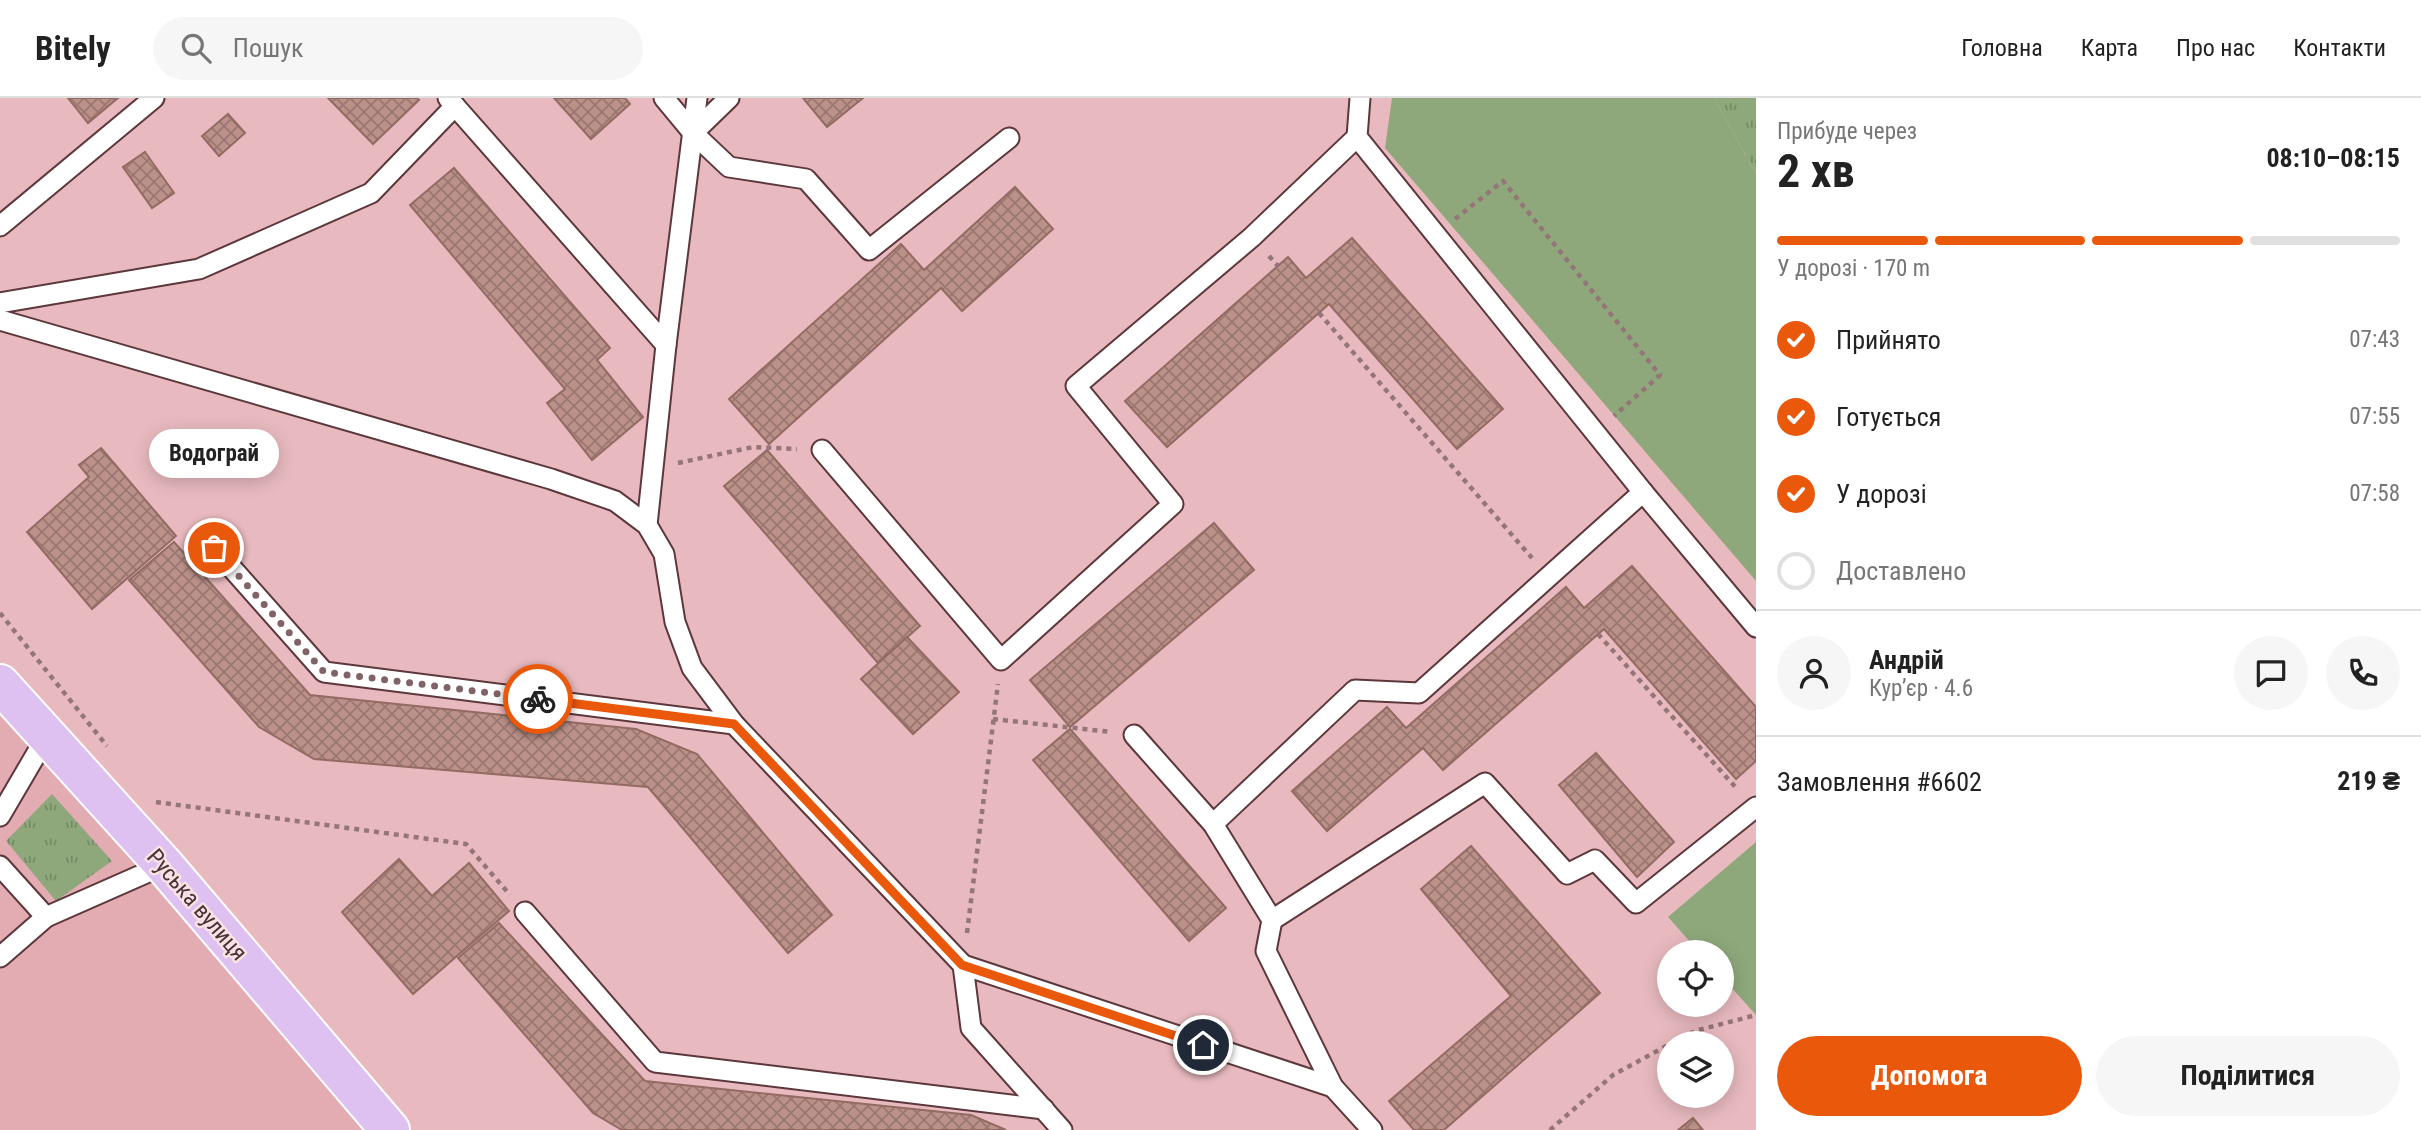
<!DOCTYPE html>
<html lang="uk">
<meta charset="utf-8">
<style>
:root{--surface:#fff;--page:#f6f6f6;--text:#222;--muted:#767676;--line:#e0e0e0;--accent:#ea580c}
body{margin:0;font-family:"Roboto Condensed",sans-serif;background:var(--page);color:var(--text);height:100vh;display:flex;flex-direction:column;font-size:26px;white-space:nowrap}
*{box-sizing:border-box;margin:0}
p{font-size:23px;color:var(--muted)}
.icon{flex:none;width:38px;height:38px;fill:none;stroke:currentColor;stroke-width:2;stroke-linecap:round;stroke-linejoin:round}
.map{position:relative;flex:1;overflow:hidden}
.side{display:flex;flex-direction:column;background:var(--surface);width:665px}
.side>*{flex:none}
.tools{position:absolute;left:1657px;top:842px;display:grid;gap:14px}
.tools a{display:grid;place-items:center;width:77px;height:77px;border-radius:50%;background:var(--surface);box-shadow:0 4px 18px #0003;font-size:35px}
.pin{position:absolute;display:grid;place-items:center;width:60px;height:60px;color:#fff;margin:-30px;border:4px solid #fff;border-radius:50%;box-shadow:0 2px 7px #0007}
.courier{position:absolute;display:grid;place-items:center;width:70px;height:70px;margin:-35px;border:5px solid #ea580c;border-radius:50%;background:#fff;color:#222;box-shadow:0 2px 9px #0007}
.bubble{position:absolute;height:49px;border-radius:24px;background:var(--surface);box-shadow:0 4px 18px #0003;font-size:23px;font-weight:700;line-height:49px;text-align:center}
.summary em{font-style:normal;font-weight:700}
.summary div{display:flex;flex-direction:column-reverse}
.summary{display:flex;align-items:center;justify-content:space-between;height:119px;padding:0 21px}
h1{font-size:46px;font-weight:700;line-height:52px}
.bar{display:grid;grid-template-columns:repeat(4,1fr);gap:10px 7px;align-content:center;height:84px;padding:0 21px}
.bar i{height:9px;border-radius:5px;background:var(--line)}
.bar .active{background:var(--accent)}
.bar p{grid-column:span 4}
.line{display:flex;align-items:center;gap:18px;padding:0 21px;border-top:2px solid var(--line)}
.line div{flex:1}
.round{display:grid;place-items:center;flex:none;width:74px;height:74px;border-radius:37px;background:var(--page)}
ol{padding:0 21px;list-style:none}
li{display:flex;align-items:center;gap:21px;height:77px}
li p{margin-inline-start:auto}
li .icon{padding:7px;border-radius:50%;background:var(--accent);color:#fff;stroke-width:4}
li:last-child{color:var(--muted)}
li i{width:38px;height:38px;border:4px solid var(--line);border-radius:50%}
.action{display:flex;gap:14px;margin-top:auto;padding:14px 21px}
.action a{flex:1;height:80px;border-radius:42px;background:var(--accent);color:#fff;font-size:28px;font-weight:700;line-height:80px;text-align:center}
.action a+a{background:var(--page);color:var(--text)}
header{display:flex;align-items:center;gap:42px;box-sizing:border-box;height:98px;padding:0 35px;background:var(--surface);border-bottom:2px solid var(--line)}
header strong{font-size:33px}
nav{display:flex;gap:38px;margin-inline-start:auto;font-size:24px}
.search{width:490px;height:63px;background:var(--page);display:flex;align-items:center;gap:18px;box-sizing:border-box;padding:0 24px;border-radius:38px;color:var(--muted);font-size:26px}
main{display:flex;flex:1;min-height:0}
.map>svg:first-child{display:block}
.built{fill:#e2acb2}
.grass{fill:url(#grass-tufts)}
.green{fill:#8ea87b}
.building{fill:url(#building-cross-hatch);stroke:#936b63;stroke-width:2}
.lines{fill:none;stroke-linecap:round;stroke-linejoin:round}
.lane-casing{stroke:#5c373c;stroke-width:23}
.primary-casing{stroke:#fff;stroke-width:42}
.path{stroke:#947578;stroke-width:4.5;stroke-dasharray:5 5;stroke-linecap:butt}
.lane{stroke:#fff;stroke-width:19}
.primary{stroke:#dec1f1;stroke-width:38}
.done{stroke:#7f6366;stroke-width:7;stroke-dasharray:0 12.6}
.route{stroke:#ea580c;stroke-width:9}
.labels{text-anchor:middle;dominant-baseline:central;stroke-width:5;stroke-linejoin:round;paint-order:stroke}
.street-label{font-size:23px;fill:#463436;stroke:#fae2e4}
</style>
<header>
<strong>Bitely</strong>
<div class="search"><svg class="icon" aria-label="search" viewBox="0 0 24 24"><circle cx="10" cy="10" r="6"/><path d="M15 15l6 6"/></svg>Пошук</div>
<nav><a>Головна</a><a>Карта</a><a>Про нас</a><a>Контакти</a></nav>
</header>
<main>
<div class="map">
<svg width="1756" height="1032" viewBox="0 0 1756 1032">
<defs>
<pattern id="grass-tufts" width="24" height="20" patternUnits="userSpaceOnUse" patternTransform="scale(1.75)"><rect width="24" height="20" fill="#8ea87b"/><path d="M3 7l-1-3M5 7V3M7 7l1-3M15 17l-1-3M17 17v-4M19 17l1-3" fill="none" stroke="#768a66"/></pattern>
<pattern id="building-cross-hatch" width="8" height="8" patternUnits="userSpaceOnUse" patternTransform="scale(1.75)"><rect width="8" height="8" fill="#bb9189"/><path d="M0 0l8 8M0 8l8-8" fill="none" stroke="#9a7771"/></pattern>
</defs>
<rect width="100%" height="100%" fill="#e8babf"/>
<path class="built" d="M0 565 383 1012 390 1032H0Z"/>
<g class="grass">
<path d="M1714 0H1756V76Z"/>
<path d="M52 696 112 763 56 803 6 743Z"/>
</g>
<g class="green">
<path d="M1392 0H1714L1756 76V483L1385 50Z"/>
<path d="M1756 744V917L1722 879V854H1699L1668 819Z"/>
</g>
<g class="building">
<path d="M68 0H118L88 25Z"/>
<path d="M328 0H417L419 2 373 46Z"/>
<path d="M554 0H625L630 6 591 41Z"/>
<path d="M803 0H863L827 29Z"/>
<path d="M228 16 245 35 219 58 202 38Z"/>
<path d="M145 54 174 95 152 110 123 69Z"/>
<path d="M454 70 610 250 597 262 643 319 592 362 547 305 565 291 410 107Z"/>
<path d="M1015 89 1053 131 962 213 941 190 769 346 729 301 901 146 924 172Z"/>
<path d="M1352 140 1503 311 1457 351 1329 206 1167 349 1125 303 1288 159 1306 180Z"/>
<path d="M101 350 176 438 92 511 27 434 89 379 79 367Z"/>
<path d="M767 352 920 528 878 565 724 388Z"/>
<path d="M1214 425 1254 472 1070 629 1030 582Z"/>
<path d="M174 444 310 597 636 631 697 656 832 817 788 855 648 689 314 661 259 629 129 482Z"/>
<path d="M1632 468 1756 609V663L1736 681 1604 531 1443 672 1423 650 1327 733 1292 693 1387 609 1406 630 1566 489 1584 510Z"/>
<path d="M907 539 959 594 913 636 861 581Z"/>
<path d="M1070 631 1226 810 1189 843 1033 662Z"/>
<path d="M1596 655 1674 744 1637 779 1559 687Z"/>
<path d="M1471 748 1600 895 1444 1032H1414L1389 1003 1511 898 1421 791Z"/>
<path d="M399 761 432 798 469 765 509 813 413 896 342 814Z"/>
<path d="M499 825 645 983 971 1017 1006 1032H622L593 1015 458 860Z"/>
<path d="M1693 1020 1703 1032H1678Z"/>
</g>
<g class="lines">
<defs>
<g id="lane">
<path d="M664 0 693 35"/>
<path d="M729 0 693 35 729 69 806 81 869 152 1009 40"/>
<path d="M455 8 666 247"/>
<path d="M0 128 154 0"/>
<path d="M0 205 199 171 371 95 455 8 448 0"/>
<path d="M0 222 551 381 615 403 647 427 664 456 675 524 692 570 734 626 963 867 971 930 1062 1032"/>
<path d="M822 352 1001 562 1173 406 1076 288 1252 139 1357 39"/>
<path d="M1643 394 1756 529"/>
<path d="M647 427 666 247 697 0"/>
<path d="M214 450 324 574 734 626"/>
<path d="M1134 637 1213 726 1272 822 1266 853 1333 989 1372 1032"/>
<path d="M0 718 48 636"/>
<path d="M1213 726 1355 592 1419 595 1643 394 1357 39 1360 0"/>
<path d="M0 768 46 819"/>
<path d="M525 814 655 964 1044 1011"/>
<path d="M1272 822 1485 685 1567 776 1595 762 1636 805 1756 709"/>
<path d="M0 859 46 819 164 767"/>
<path d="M963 867 1333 989"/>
</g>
<path id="primary" d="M0 586 164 767 390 1032"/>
</defs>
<use href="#lane" class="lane-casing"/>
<use href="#primary" class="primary-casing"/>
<g class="path">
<path d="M1455 121 1503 83 1660 277 1614 318"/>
<path d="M1269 158 1278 168"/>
<path d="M1319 215 1532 460"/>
<path d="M678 365 753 349 797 351"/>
<path d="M0 515 107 648"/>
<path d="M1598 536 1738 692"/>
<path d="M993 621 1111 634"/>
<path d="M156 704 466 746 510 797"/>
<path d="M967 835 998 586"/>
<path d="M1672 945 1695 933 1756 917"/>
<path d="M1550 1032 1613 977 1670 946"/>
</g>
<use href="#lane" class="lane"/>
<use href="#primary" class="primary"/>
</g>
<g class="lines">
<path class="done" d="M214 450 324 574 538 601"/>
<path class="route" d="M538 601 734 626 962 867 1203 947"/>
</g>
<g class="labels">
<g class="street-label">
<text transform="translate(197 807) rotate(49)">Руська вулиця</text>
</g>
</g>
</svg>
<div class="tools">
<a><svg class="icon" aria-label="locate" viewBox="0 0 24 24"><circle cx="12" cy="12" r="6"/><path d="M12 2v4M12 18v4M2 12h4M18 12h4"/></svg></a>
<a><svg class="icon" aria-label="layers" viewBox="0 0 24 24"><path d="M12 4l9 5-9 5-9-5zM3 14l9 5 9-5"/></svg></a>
</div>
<div class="pin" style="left:214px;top:450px;background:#ea580c"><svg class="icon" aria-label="bag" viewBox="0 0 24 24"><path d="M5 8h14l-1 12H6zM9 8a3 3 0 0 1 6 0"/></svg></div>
<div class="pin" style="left:1203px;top:947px;background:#1f2937"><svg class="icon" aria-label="home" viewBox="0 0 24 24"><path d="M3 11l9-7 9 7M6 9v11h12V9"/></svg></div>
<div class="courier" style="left:538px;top:601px"><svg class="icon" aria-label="bike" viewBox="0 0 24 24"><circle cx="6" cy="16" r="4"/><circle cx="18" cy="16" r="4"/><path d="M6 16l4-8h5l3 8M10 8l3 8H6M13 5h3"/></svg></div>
<div class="bubble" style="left:149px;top:331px;width:130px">Водограй</div>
</div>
<section class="side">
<div class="summary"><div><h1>2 хв</h1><p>Прибуде через</p></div><em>08:10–08:15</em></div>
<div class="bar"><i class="active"></i><i class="active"></i><i class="active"></i><i></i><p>У дорозі · 170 m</p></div>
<ol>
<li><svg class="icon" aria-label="check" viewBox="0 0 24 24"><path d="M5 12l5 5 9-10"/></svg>Прийнято<p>07:43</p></li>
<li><svg class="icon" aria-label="check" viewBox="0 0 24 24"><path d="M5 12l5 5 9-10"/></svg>Готується<p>07:55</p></li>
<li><svg class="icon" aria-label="check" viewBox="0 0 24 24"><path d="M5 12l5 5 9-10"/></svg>У дорозі<p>07:58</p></li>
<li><i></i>Доставлено</li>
</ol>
<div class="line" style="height:126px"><a class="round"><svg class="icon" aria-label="person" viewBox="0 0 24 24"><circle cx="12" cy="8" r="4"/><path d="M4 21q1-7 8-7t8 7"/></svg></a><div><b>Андрій</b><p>Кур’єр · 4.6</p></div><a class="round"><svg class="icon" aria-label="chat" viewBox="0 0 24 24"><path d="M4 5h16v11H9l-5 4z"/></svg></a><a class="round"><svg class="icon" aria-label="phone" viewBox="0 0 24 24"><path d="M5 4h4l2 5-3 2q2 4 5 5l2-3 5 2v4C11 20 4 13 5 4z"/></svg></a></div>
<div class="line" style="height:91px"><div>Замовлення #6602</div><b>219 ₴</b></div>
<div class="action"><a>Допомога</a><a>Поділитися</a></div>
</section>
</main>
